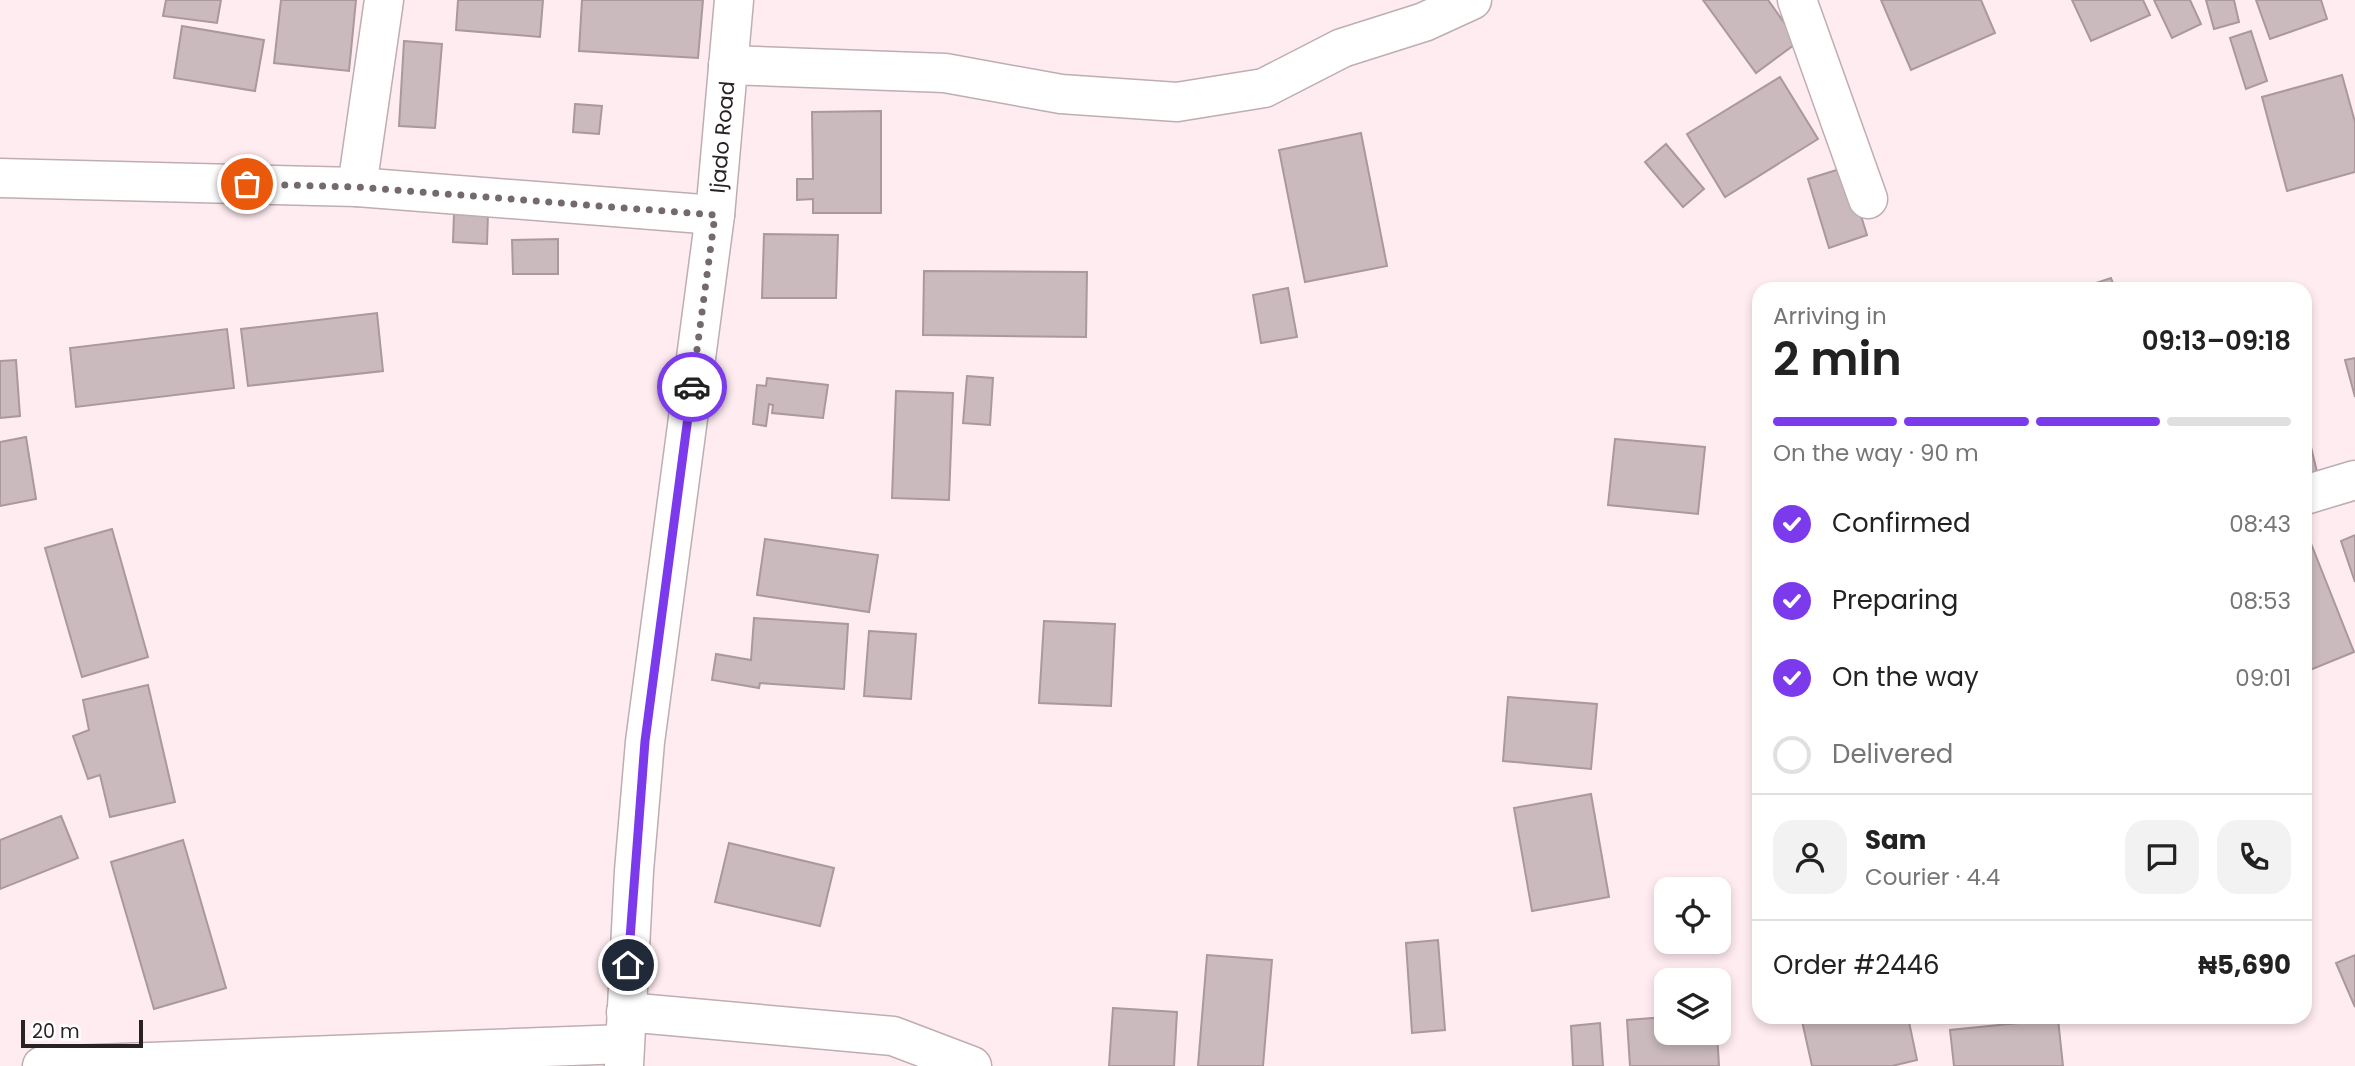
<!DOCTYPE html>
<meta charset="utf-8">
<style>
:root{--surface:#fff;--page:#f2f2f2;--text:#222;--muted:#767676;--line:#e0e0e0;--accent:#7c3aed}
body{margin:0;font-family:Poppins,sans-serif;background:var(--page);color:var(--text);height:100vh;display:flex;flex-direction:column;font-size:26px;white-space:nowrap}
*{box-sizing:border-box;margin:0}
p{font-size:23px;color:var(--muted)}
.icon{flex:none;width:38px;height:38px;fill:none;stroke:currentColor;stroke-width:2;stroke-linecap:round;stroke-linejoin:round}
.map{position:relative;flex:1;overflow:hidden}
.sheet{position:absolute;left:1752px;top:282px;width:560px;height:742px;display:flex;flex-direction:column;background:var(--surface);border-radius:21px;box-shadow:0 4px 10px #0003}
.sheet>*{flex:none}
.buttons{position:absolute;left:1654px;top:877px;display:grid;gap:14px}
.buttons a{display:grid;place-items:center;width:77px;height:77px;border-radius:14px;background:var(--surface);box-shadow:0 4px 10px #0003;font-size:35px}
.scale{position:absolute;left:21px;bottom:18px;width:122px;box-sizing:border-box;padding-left:7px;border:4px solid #292224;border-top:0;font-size:19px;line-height:24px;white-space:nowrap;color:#292224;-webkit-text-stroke:5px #fff;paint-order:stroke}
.pin{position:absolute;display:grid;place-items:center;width:60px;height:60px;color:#fff;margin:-30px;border:4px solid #fff;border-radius:50%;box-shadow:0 2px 7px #0007}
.courier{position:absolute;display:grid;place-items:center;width:70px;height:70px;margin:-35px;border:5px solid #7c3aed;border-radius:50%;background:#fff;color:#222;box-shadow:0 2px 9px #0007}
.overview em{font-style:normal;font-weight:600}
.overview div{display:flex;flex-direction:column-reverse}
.overview{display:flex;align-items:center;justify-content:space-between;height:119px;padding:0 21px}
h1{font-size:46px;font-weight:600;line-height:52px}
.bar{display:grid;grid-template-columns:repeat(4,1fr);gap:10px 7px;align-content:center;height:84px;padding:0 21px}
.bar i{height:9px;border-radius:5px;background:var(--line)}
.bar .current{background:var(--accent)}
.bar p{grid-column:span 4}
.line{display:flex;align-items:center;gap:18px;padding:0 21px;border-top:2px solid var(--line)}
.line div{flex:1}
.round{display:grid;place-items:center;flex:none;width:74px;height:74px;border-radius:21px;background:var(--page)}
ol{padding:0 21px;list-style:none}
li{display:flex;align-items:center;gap:21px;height:77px}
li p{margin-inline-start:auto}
li .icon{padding:7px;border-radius:50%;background:var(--accent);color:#fff;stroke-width:4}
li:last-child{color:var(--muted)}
li i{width:38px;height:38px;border:4px solid var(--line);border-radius:50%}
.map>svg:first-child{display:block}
.building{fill:#cab9bd;stroke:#aa989c;stroke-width:2}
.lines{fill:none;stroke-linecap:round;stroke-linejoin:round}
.minor-casing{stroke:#beadb1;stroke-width:41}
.minor{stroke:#fff;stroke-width:38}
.done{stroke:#74696c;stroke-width:7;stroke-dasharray:0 12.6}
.route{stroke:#7c3aed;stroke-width:9}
.labels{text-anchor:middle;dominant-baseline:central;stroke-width:6;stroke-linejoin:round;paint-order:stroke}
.street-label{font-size:21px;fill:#292224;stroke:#fff}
</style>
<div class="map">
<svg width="2355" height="1066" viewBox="0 0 2355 1066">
<rect width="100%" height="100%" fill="#ffecf1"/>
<g class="building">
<path d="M166 0H221L217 23 163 16Z"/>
<path d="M281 0H356L349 71 274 63Z"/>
<path d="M458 0H543L540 37 456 30Z"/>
<path d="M582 0H703L698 58 579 51Z"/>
<path d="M1703 0H1768L1798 42 1756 73Z"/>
<path d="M1881 0H1981L1995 33 1911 70Z"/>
<path d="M2072 0H2143L2150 15 2091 41Z"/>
<path d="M2154 0H2190L2201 24 2172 38Z"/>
<path d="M2206 0H2234L2239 22 2214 29Z"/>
<path d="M2256 0H2321L2327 19 2270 39Z"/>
<path d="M182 26 264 40 255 91 174 78Z"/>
<path d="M2251 31 2267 81 2246 89 2230 38Z"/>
<path d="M404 41 442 44 435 128 399 126Z"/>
<path d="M2342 75 2355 122V172L2287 191 2262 97Z"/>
<path d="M1780 77 1818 139 1725 197 1687 134Z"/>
<path d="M575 104 602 106 599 134 573 132Z"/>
<path d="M881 111V213H813V199L797 200V179H813L812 112Z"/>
<path d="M1361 133 1387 266 1305 282 1279 150Z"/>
<path d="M1666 144 1704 189 1683 207 1645 162Z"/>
<path d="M1846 167 1867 235 1829 248 1808 179Z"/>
<path d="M454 213 488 214 487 244 453 242Z"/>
<path d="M764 234 838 235 836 298H762Z"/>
<path d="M558 239V274H513L512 240Z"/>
<path d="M924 271 1087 272 1086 337 923 335Z"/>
<path d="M2111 278 2115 289H2078Z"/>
<path d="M1288 288 1297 337 1261 343 1253 295Z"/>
<path d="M377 313 383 371 248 386 241 329Z"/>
<path d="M227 329 234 388 76 407 70 348Z"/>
<path d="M2355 358V397L2345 360Z"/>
<path d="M16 360 20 416 0 418V361Z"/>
<path d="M967 376 993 378 990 425 963 423Z"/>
<path d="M767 378 828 385 823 418 772 413 773 405 769 404 766 426 753 424 757 385 766 386Z"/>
<path d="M896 391 953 393 949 500 892 498Z"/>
<path d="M2305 422 2318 476 2305 479Z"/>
<path d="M26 437 36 499 0 506V442Z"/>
<path d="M1615 439 1705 447 1698 514 1608 505Z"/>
<path d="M112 529 148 657 82 677 45 548Z"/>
<path d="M2355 535V582L2341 541Z"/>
<path d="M2308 536 2354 652 2305 672V538Z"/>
<path d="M765 539 878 555 869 612 757 595Z"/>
<path d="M754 618 848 624 844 689 760 683 759 688 712 680 716 654 751 660Z"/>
<path d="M1044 621 1115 624 1111 706 1039 703Z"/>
<path d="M869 631 916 634 911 699 864 696Z"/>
<path d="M148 685 175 802 110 817 100 775 88 779 73 736 89 730 83 700Z"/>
<path d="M1508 697 1597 704 1591 769 1503 761Z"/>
<path d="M1591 794 1609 897 1532 911 1514 808Z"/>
<path d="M61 816 78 858 0 889V840Z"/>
<path d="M183 840 226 988 154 1009 111 862Z"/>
<path d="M729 843 834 868 820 926 715 902Z"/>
<path d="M1438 940 1445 1030 1412 1033 1406 943Z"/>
<path d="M1207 955 1272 960 1263 1066H1198Z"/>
<path d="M2355 955V1007L2336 963Z"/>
<path d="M1113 1008 1177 1012 1174 1066H1109Z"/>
<path d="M1666 1017V1032H1717L1719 1066H1630L1627 1020Z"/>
<path d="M1821 1017H1908L1917 1060 1892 1066H1812L1802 1021Z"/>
<path d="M2058 1019 2063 1066H1954L1950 1030Z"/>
<path d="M1600 1023 1603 1066H1573L1571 1026Z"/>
</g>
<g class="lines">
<defs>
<g id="minor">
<path d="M1797 0 1868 199"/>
<path d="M728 65 945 73 1061 94 1177 102 1264 88 1342 48 1424 22 1472 0"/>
<path d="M0 178 357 187 715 215"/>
<path d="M357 187 384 0"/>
<path d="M2305 495 2355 480"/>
<path d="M626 1012 893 1036 972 1066"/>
<path d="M42 1066 624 1044"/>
<path d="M624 1066 634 871 645 742 715 215 734 0"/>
</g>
</defs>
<use href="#minor" class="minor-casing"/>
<use href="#minor" class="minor"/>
</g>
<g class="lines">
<path class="done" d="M247 184 357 187 715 215 692 387"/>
<path class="route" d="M628 965 645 741 692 387"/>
</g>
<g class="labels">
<g class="street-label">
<text transform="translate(722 137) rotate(-85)">Ijado Road</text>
</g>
</g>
</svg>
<div class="buttons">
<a><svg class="icon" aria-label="locate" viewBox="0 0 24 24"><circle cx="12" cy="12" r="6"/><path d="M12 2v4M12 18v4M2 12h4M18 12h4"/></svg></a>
<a><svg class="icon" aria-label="layers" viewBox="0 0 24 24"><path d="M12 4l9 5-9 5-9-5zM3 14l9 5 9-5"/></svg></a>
</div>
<div class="scale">20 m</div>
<div class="pin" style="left:247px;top:184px;background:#ea580c"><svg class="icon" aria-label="bag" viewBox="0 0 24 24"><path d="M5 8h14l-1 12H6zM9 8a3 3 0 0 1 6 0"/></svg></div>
<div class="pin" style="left:628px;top:965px;background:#1f2937"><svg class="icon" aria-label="home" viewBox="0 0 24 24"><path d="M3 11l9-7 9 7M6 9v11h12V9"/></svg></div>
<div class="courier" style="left:692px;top:387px"><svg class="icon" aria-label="car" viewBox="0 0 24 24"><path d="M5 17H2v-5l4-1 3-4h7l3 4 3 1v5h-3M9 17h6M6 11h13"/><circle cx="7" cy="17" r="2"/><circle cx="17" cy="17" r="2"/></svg></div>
<section class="sheet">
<div class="overview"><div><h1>2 min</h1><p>Arriving in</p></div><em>09:13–09:18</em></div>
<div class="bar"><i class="current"></i><i class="current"></i><i class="current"></i><i></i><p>On the way · 90 m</p></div>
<ol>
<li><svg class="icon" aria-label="check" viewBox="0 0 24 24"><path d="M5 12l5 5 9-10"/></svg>Confirmed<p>08:43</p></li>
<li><svg class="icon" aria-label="check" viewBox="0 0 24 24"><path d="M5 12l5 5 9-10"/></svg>Preparing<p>08:53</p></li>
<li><svg class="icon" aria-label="check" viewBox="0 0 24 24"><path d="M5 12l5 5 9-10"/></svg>On the way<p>09:01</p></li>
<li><i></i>Delivered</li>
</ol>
<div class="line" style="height:126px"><a class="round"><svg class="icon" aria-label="person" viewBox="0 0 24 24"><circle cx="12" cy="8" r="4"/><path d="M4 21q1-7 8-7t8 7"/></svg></a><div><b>Sam</b><p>Courier · 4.4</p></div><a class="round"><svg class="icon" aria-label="chat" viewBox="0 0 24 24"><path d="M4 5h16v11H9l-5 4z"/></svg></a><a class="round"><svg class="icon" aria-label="phone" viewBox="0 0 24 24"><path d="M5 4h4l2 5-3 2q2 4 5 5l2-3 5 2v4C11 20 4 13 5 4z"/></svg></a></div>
<div class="line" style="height:91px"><div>Order #2446</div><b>₦5,690</b></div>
</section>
</div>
